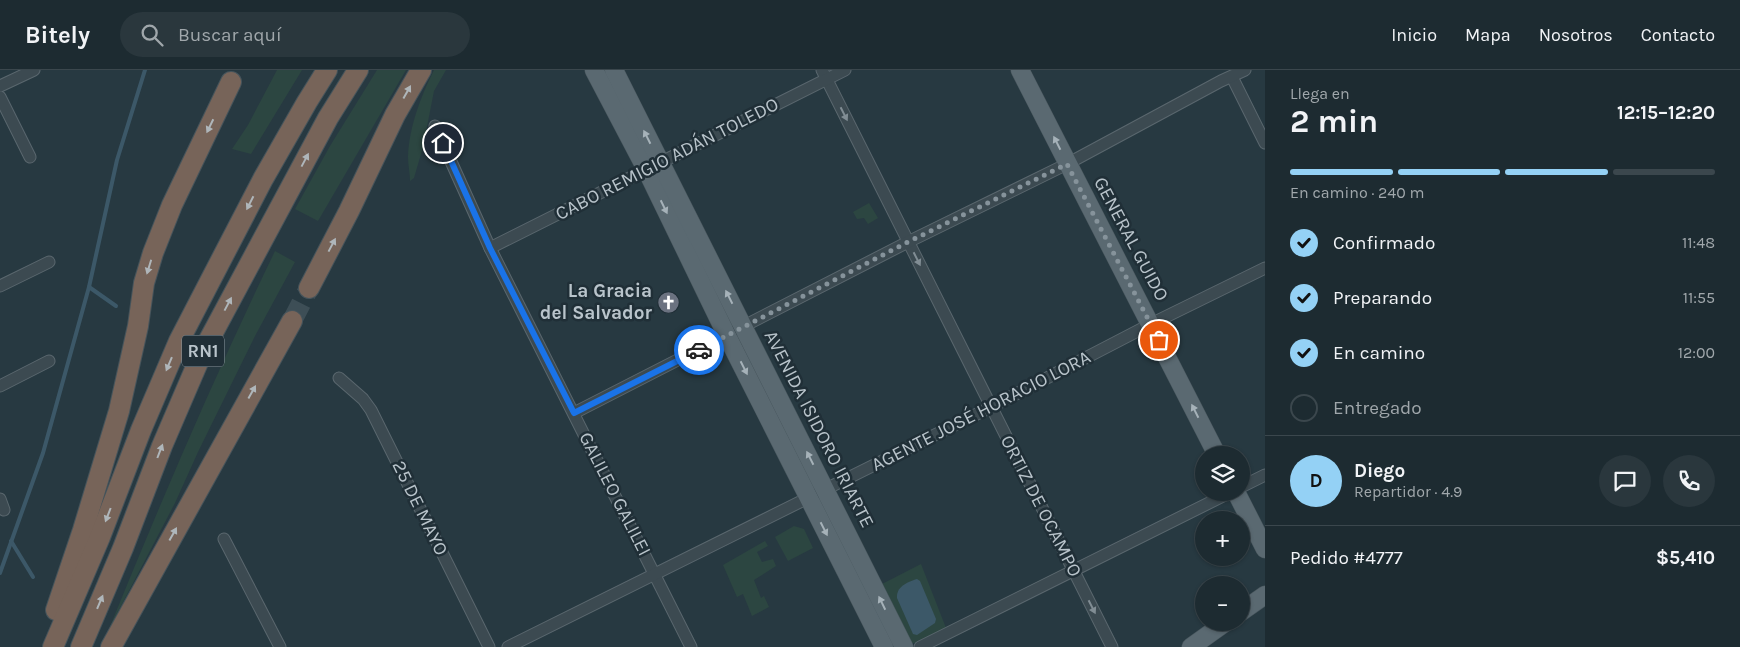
<!DOCTYPE html>
<html lang="es">
<meta charset="utf-8">
<style>
:root{--surface:#1d2b31;--page:#2a373d;--text:#f1f3f6;--muted:#a0a7ab;--line:#3b474d;--accent:#94d1f5}
body{margin:0;font-family:Karla,sans-serif;background:var(--page);color:var(--text);height:100vh;display:flex;flex-direction:column;font-size:19px;white-space:nowrap}
*{box-sizing:border-box;margin:0}
p{font-size:16px;color:var(--muted)}
.icon{flex:none;width:28px;height:28px;fill:none;stroke:currentColor;stroke-width:2;stroke-linecap:round;stroke-linejoin:round}
.map{position:relative;flex:1;overflow:hidden}
.panel{display:flex;flex-direction:column;background:var(--surface);width:475px}
.panel>*{flex:none}
.controls{position:absolute;left:1195px;top:376px;display:grid;gap:10px}
.controls a{display:grid;place-items:center;width:55px;height:55px;border-radius:50%;background:var(--surface);box-shadow:0 1px 4px #0004,0 0 0 1px var(--line);font-size:25px}
.pin{position:absolute;display:grid;place-items:center;width:42px;height:42px;color:#fff;margin:-21px;border:2px solid #fff;border-radius:50%;box-shadow:0 1px 5px #0007}
.courier{position:absolute;display:grid;place-items:center;width:50px;height:50px;margin:-25px;border:4px solid #1a73e8;border-radius:50%;background:#fff;color:#222;box-shadow:0 1px 6px #0007}
.summary em{font-style:normal;font-weight:700}
.summary div{display:flex;flex-direction:column-reverse}
.summary{display:flex;align-items:center;justify-content:space-between;height:85px;padding:0 25px}
h1{font-size:32px;font-weight:700;line-height:38px}
.bar{display:grid;grid-template-columns:repeat(4,1fr);gap:8px 5px;align-content:center;height:60px;padding:0 25px}
.bar i{height:6px;border-radius:4px;background:var(--line)}
.bar .current{background:var(--accent)}
.bar p{grid-column:span 4}
.line{display:flex;align-items:center;gap:12px;padding:0 25px;border-top:1px solid var(--line)}
.line div{flex:1}
.round{display:grid;place-items:center;flex:none;width:52px;height:52px;border-radius:26px;background:var(--page)}
ol{padding:0 25px;list-style:none}
li{display:flex;align-items:center;gap:15px;height:55px}
li p{margin-inline-start:auto}
li .icon{padding:5px;border-radius:50%;background:var(--accent);color:#111;stroke-width:4}
li:last-child{color:var(--muted)}
li i{width:28px;height:28px;border:2px solid var(--line);border-radius:50%}
header{display:flex;align-items:center;gap:30px;box-sizing:border-box;height:70px;padding:0 25px;background:var(--surface);border-bottom:1px solid var(--line)}
header strong{font-size:24px}
nav{display:flex;gap:28px;margin-inline-start:auto;font-size:18px}
.search{width:350px;height:45px;background:var(--page);display:flex;align-items:center;gap:12px;box-sizing:border-box;padding:0 18px;border-radius:28px;color:var(--muted);font-size:19px}
main{display:flex;flex:1;min-height:0}
.map>svg:first-child{display:block}
.green{fill:#2c4641}
.water{fill:#3c5868}
.lines{fill:none;stroke-linecap:round;stroke-linejoin:round}
.stream{stroke:#3c5868;stroke-width:4}
.motorway-tunnel{stroke:#3d4e56;stroke-width:20;stroke-dasharray:20 10;stroke-linecap:butt}
.minor-casing{stroke:#5a676e;stroke-width:13}
.primary-casing{stroke:#48565d;stroke-width:19}
.motorway-casing{stroke:#46545b;stroke-width:22}
.minor{stroke:#3c4a51;stroke-width:11}
.primary{stroke:#5a6971;stroke-width:18}
.motorway{stroke:#776459;stroke-width:20}
.oneway{fill:#afb6ba}
.oneway2{fill:#818d94}
.oneway3{fill:#a6b2b9}
.done{stroke:#86939b;stroke-width:5;stroke-dasharray:0 9}
.route{stroke:#1a73e8;stroke-width:6}
.labels{text-anchor:middle;dominant-baseline:central;stroke-width:5;stroke-linejoin:round;paint-order:stroke}
.shield{fill:#202f37;stroke:#8b979f;stroke-width:1}
.shield-label{font-size:18px;font-weight:bold;fill:#b9c4cb}
.street-label{font-size:19px;fill:#b9c4cb;stroke:#202f37}
.poi-label{font-size:19px;font-weight:bold;fill:#b9c4cb;stroke:#202f37;text-anchor:end}
</style>
<header>
<strong>Bitely</strong>
<div class="search"><svg class="icon" aria-label="search" viewBox="0 0 24 24"><circle cx="10" cy="10" r="6"/><path d="M15 15l6 6"/></svg>Buscar aquí</div>
<nav><a>Inicio</a><a>Mapa</a><a>Nosotros</a><a>Contacto</a></nav>
</header>
<main>
<div class="map">
<svg width="1265" height="577" viewBox="0 0 1265 577">
<rect width="100%" height="100%" fill="#273941"/>
<g class="green">
<path d="M277 0H302L251 84 232 79 248 55Z"/>
<path d="M377 0H406L318 151 295 139 330 76Z"/>
<path d="M434 0H446L434 21 423 77 414 108 410 111C410 103 408 95 408 87 409 57 421 26 434 0Z"/>
<path d="M869 133 878 148 868 154 864 148 857 149 853 142Z"/>
<path d="M275 181 295 192 255 266 198 382 175 433 109 559C161 431 215 305 275 181Z"/>
<path d="M794 456 804 459 813 478 788 491 775 467Z"/>
<path d="M765 471 768 476 757 482 762 492 773 489 776 496 754 510 761 528 764 526 769 537 752 546 743 524 737 527 723 495Z"/>
<path d="M921 494 946 558 917 573H912L907 570 880 515Z"/>
</g>
<path class="water" d="M917 509 920 511 936 549 935 553 917 565 913 564 897 528C896 517 907 512 917 509Z"/>
<g class="lines">
<g class="stream">
<path d="M89 217 116 236"/>
<path d="M11 471 33 507"/>
<path d="M0 503 43 383 89 217 117 90 145 0"/>
</g>
<path class="motorway-tunnel" d="M292 251 309 218"/>
<defs>
<g id="minor">
<path d="M822 0 1112 577"/>
<path d="M1232 7 1265 73"/>
<path d="M0 16 34 0"/>
<path d="M0 27 30 87"/>
<path d="M435 56 490 178 691 577"/>
<path d="M490 178 845 0"/>
<path d="M0 216 49 192"/>
<path d="M339 308 363 329 371 340 489 577"/>
<path d="M0 316 49 291"/>
<path d="M574 343 908 172 1067 94 1221 11 1245 0"/>
<path d="M1241 417 1265 405"/>
<path d="M0 429 4 440"/>
<path d="M224 469 280 577"/>
<path d="M508 577 991 337 1151 254 1265 198"/>
<path d="M920 577 1231 422"/>
</g>
<g id="primary">
<path d="M594 0 646 99 727 266 884 577"/>
<path d="M614 0 904 577"/>
<path d="M1020 0 1217 385"/>
<path d="M1236 422 1265 479"/>
<path d="M1241 542 1265 525"/>
<path d="M1191 577 1226 552"/>
</g>
<g id="motorway">
<path d="M309 218 349 141 395 45 421 0"/>
<path d="M56 540 83 460 119 341 138 256 144 213 153 183 172 135 231 12"/>
<path d="M53 577 100 467 141 360 179 271 263 109 307 32 327 0"/>
<path d="M81 577 123 478 162 376 202 283 328 48 358 0"/>
<path d="M111 577 292 251"/>
</g>
</defs>
<use href="#minor" class="minor-casing"/>
<use href="#primary" class="primary-casing"/>
<use href="#motorway" class="motorway-casing"/>
<use href="#minor" class="minor"/>
<use href="#primary" class="primary"/>
<use href="#motorway" class="motorway"/>
</g>
<defs><path id="oneway-solid" d="M-6-.8H1V-3.2L6.5 0L1 3.2V.8H-6Z" transform="scale(1.25)"/></defs>
<g class="oneway">
<use href="#oneway-solid" transform="translate(407 22) rotate(-61)"/>
<use href="#oneway-solid" transform="translate(210 56) rotate(116)"/>
<use href="#oneway-solid" transform="translate(305 90) rotate(-62)"/>
<use href="#oneway-solid" transform="translate(250 133) rotate(117)"/>
<use href="#oneway-solid" transform="translate(332 175) rotate(-62)"/>
<use href="#oneway-solid" transform="translate(149 197) rotate(107)"/>
<use href="#oneway-solid" transform="translate(228 234) rotate(-62)"/>
<use href="#oneway-solid" transform="translate(169 294) rotate(113)"/>
<use href="#oneway-solid" transform="translate(252 322) rotate(-61)"/>
<use href="#oneway-solid" transform="translate(160 381) rotate(-69)"/>
<use href="#oneway-solid" transform="translate(108 445) rotate(111)"/>
<use href="#oneway-solid" transform="translate(173 464) rotate(-61)"/>
<use href="#oneway-solid" transform="translate(100 532) rotate(-67)"/>
</g>
<g class="oneway2">
<use href="#oneway-solid" transform="translate(844 44) rotate(63)"/>
<use href="#oneway-solid" transform="translate(917 189) rotate(63)"/>
<use href="#oneway-solid" transform="translate(1092 537) rotate(63)"/>
</g>
<g class="oneway3">
<use href="#oneway-solid" transform="translate(647 67) rotate(-117)"/>
<use href="#oneway-solid" transform="translate(1057 73) rotate(-117)"/>
<use href="#oneway-solid" transform="translate(664 137) rotate(64)"/>
<use href="#oneway-solid" transform="translate(729 227) rotate(-117)"/>
<use href="#oneway-solid" transform="translate(744 298) rotate(63)"/>
<use href="#oneway-solid" transform="translate(1195 341) rotate(-117)"/>
<use href="#oneway-solid" transform="translate(810 388) rotate(-117)"/>
<use href="#oneway-solid" transform="translate(824 459) rotate(63)"/>
<use href="#oneway-solid" transform="translate(882 533) rotate(-116)"/>
</g>
<g class="lines">
<path class="done" d="M699 280 908 172 1067 94 1159 270"/>
<path class="route" d="M443 73 490 178 574 343 699 280"/>
</g>
<defs>
<symbol id="church-disc" viewBox="-11 -11 22 22"><circle r="9.5" fill="#6b7280" stroke="#202f37"/><path d="M-1.2-6h2.4v3.5h3.3v2.4h-3.3V6h-2.4V-.1h-3.3v-2.4h3.3Z" fill="#fff"/></symbol>
</defs>
<g fill-rule="evenodd">
<use href="#church-disc" x="656" y="220" width="25" height="25"/>
</g>
<g class="labels">
<rect class="shield" x="182" y="265.5" width="42" height="31" rx="4"/>
<g class="shield-label">
<text x="203" y="281">RN1</text>
</g>
<g class="street-label">
<text transform="translate(667 89) rotate(-27)">CABO REMIGIO ADÁN TOLEDO</text>
<text transform="translate(1131 169) rotate(62)">GENERAL GUIDO</text>
<text transform="translate(981 341) rotate(-27)">AGENTE JOSÉ HORACIO LORA</text>
<text transform="translate(819 359) rotate(63)">AVENIDA ISIDORO IRIARTE</text>
<text transform="translate(615 424) rotate(63)">GALILEO GALILEI</text>
<text transform="translate(1041 436) rotate(63)">ORTIZ DE OCAMPO</text>
<text transform="translate(420 438) rotate(64)">25 DE MAYO</text>
</g>
<g class="poi-label">
<text x="652" y="221">La Gracia<tspan x="652" dy="22">del Salvador</tspan></text>
</g>
</g>
</svg>
<div class="controls">
<a><svg class="icon" aria-label="layers" viewBox="0 0 24 24"><path d="M12 4l9 5-9 5-9-5zM3 14l9 5 9-5"/></svg></a>
<a>+</a>
<a>−</a>
</div>
<div class="pin" style="left:1159px;top:270px;background:#ea580c"><svg class="icon" aria-label="bag" viewBox="0 0 24 24"><path d="M5 8h14l-1 12H6zM9 8a3 3 0 0 1 6 0"/></svg></div>
<div class="pin" style="left:443px;top:73px;background:#1f2937"><svg class="icon" aria-label="home" viewBox="0 0 24 24"><path d="M3 11l9-7 9 7M6 9v11h12V9"/></svg></div>
<div class="courier" style="left:699px;top:280px"><svg class="icon" aria-label="car" viewBox="0 0 24 24"><path d="M5 17H2v-5l4-1 3-4h7l3 4 3 1v5h-3M9 17h6M6 11h13"/><circle cx="7" cy="17" r="2"/><circle cx="17" cy="17" r="2"/></svg></div>
</div>
<section class="panel">
<div class="summary"><div><h1>2 min</h1><p>Llega en</p></div><em>12:15–12:20</em></div>
<div class="bar"><i class="current"></i><i class="current"></i><i class="current"></i><i></i><p>En camino · 240 m</p></div>
<ol>
<li><svg class="icon" aria-label="check" viewBox="0 0 24 24"><path d="M5 12l5 5 9-10"/></svg>Confirmado<p>11:48</p></li>
<li><svg class="icon" aria-label="check" viewBox="0 0 24 24"><path d="M5 12l5 5 9-10"/></svg>Preparando<p>11:55</p></li>
<li><svg class="icon" aria-label="check" viewBox="0 0 24 24"><path d="M5 12l5 5 9-10"/></svg>En camino<p>12:00</p></li>
<li><i></i>Entregado</li>
</ol>
<div class="line" style="height:90px"><b class="round" style="background:var(--accent);color:#111">D</b><div><b>Diego</b><p>Repartidor · 4.9</p></div><a class="round"><svg class="icon" aria-label="chat" viewBox="0 0 24 24"><path d="M4 5h16v11H9l-5 4z"/></svg></a><a class="round"><svg class="icon" aria-label="phone" viewBox="0 0 24 24"><path d="M5 4h4l2 5-3 2q2 4 5 5l2-3 5 2v4C11 20 4 13 5 4z"/></svg></a></div>
<div class="line" style="height:65px"><div>Pedido #4777</div><b>$5,410</b></div>
</section>
</main>
